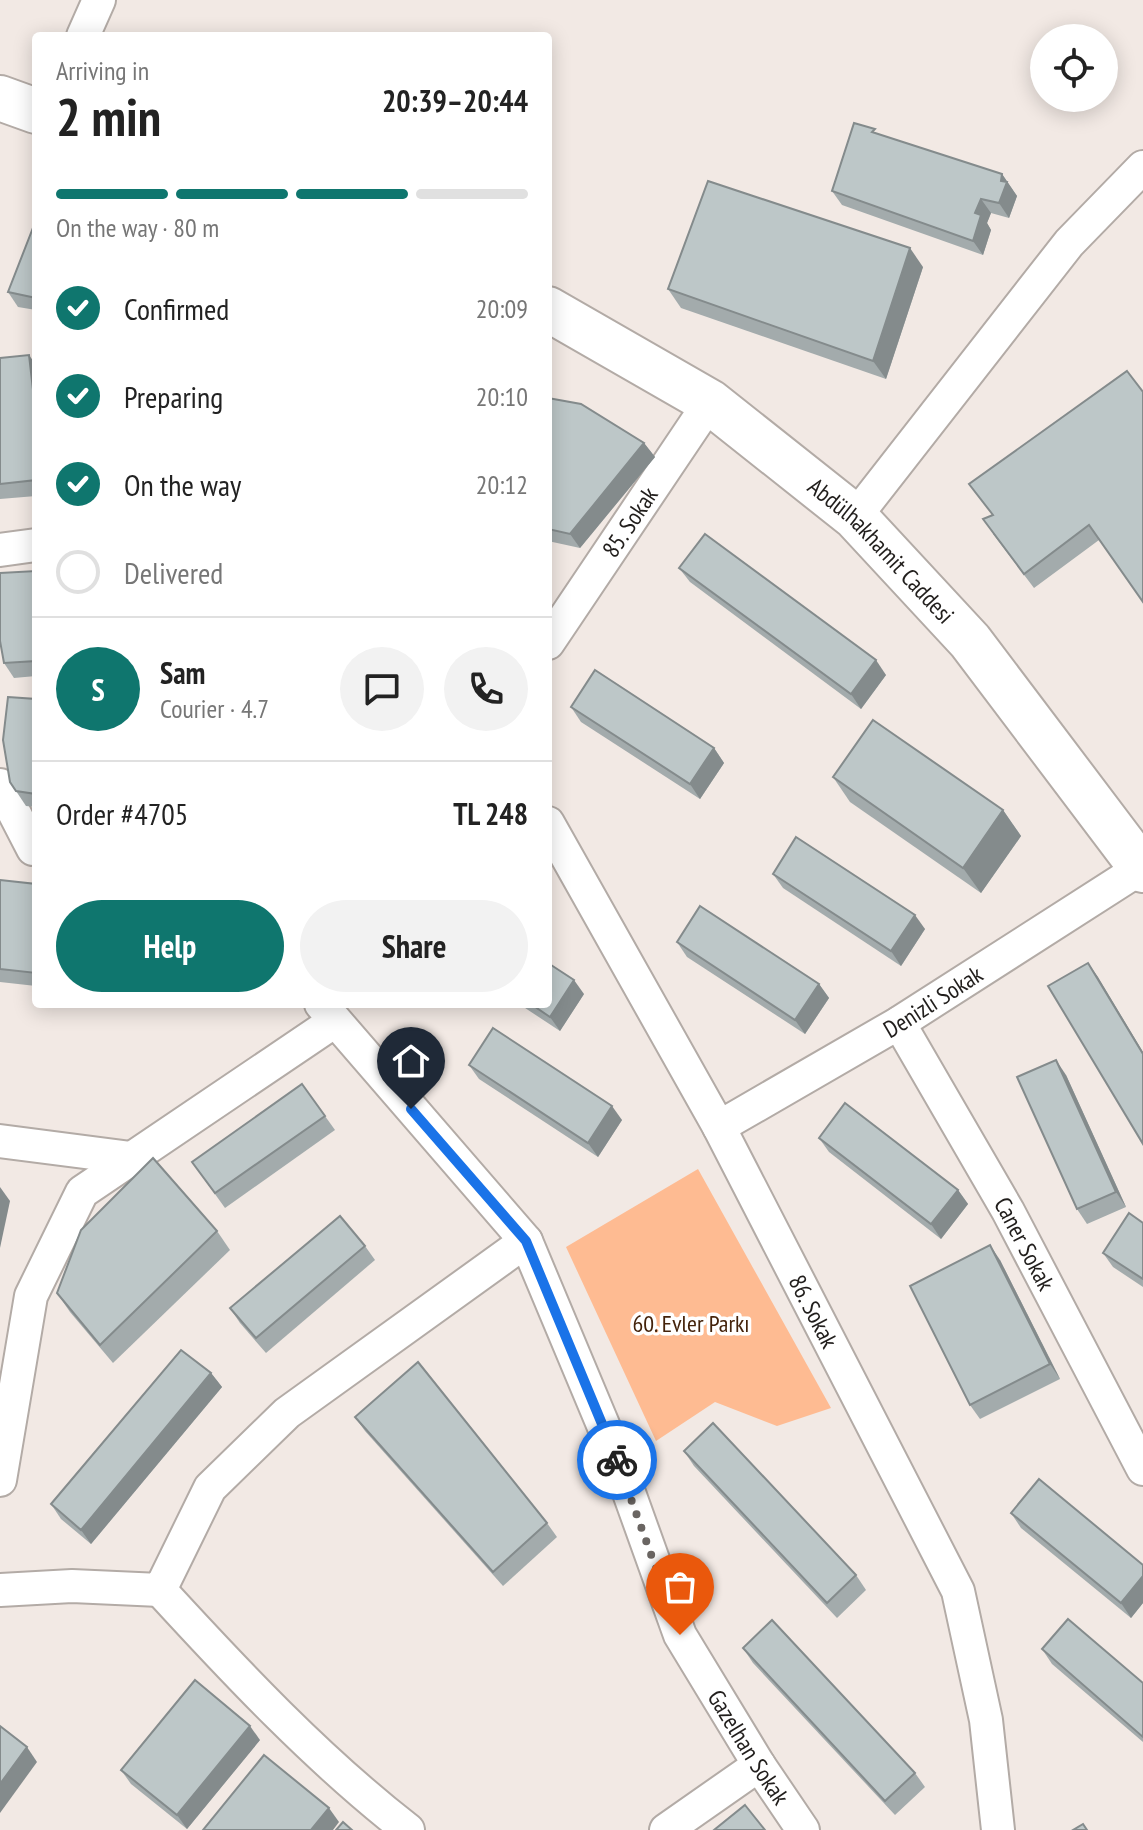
<!DOCTYPE html>
<meta charset="utf-8">
<style>
:root{--surface:#fff;--page:#f2f2f2;--text:#222;--muted:#767676;--line:#e0e0e0;--accent:#0f766e}
body{margin:0;font-family:"PT Sans Narrow",sans-serif;background:var(--page);color:var(--text);height:100vh;display:flex;flex-direction:column;font-size:30px;white-space:nowrap}
*{box-sizing:border-box;margin:0}
p{font-size:26px;color:var(--muted)}
.icon{flex:none;width:44px;height:44px;fill:none;stroke:currentColor;stroke-width:2;stroke-linecap:round;stroke-linejoin:round}
.map{position:relative;flex:1;overflow:hidden}
.panel{position:absolute;left:32px;top:32px;width:520px;height:976px;display:flex;flex-direction:column;background:var(--surface);border-radius:8px;box-shadow:0 4px 20px #0003}
.panel>*{flex:none}
.fabs{position:absolute;left:1030px;top:24px;display:grid;gap:16px}
.fabs a{display:grid;place-items:center;width:88px;height:88px;border-radius:50%;background:var(--surface);box-shadow:0 4px 20px #0003;font-size:40px}
.pin{position:absolute;display:grid;place-items:center;width:68px;height:68px;color:#fff;margin:-82px -34px;border-radius:50% 50% 50% 0;rotate:-45deg;box-shadow:0 0 8px #0007}
.pin .icon{rotate:45deg}
.courier{position:absolute;display:grid;place-items:center;width:80px;height:80px;margin:-40px;border:6px solid #1a73e8;border-radius:50%;background:#fff;color:#222;box-shadow:0 2px 10px #0007}
.summary em{font-style:normal;font-weight:600}
.summary div{display:flex;flex-direction:column-reverse}
.summary{display:flex;align-items:center;justify-content:space-between;height:136px;padding:0 24px}
h1{font-size:52px;font-weight:600;line-height:60px}
.bar{display:grid;grid-template-columns:repeat(4,1fr);gap:12px 8px;align-content:center;height:96px;padding:0 24px}
.bar i{height:10px;border-radius:6px;background:var(--line)}
.bar .active{background:var(--accent)}
.bar p{grid-column:span 4}
.line{display:flex;align-items:center;gap:20px;padding:0 24px;border-top:2px solid var(--line)}
.line div{flex:1}
.round{display:grid;place-items:center;flex:none;width:84px;height:84px;border-radius:42px;background:var(--page)}
ol{padding:0 24px;list-style:none}
li{display:flex;align-items:center;gap:24px;height:88px}
li p{margin-inline-start:auto}
li .icon{padding:8px;border-radius:50%;background:var(--accent);color:#fff;stroke-width:4}
li:last-child{color:var(--muted)}
li i{width:44px;height:44px;border:4px solid var(--line);border-radius:50%}
.button{display:flex;gap:16px;margin-top:auto;padding:16px 24px}
.button a{flex:1;height:92px;border-radius:48px;background:var(--accent);color:#fff;font-size:32px;font-weight:600;line-height:92px;text-align:center}
.button a+a{background:var(--page);color:var(--text)}
.map>svg:first-child{display:block}
.green{fill:#febb92}
.lines{fill:none;stroke-linecap:round;stroke-linejoin:round}
.minor-casing{stroke:#b3aba6;stroke-width:36}
.secondary-casing{stroke:#b3aba6;stroke-width:48}
.minor{stroke:#fff;stroke-width:32}
.secondary{stroke:#fff;stroke-width:44}
.wall{fill:#a3abac}
.shaded-wall{fill:#848b8c}
.building{fill:#bdc7c8;stroke:#848b8c;stroke-width:2}
.done{stroke:#6a6562;stroke-width:8;stroke-dasharray:0 14.4}
.route{stroke:#1a73e8;stroke-width:10}
.labels{text-anchor:middle;dominant-baseline:central;stroke-width:7;stroke-linejoin:round;paint-order:stroke}
.street-label{font-size:24px;fill:#211e1c;stroke:#fff}
.park-label{font-size:24px;fill:#44230b;stroke:#fff}
</style>
<div class="map">
<svg width="1143" height="1830" viewBox="0 0 1143 1830">
<rect width="100%" height="100%" fill="#f2e9e4"/>
<path class="green" d="M698 1169 831 1408 777 1426 715 1402 656 1441 566 1247Z"/>
<g class="lines">
<defs>
<g id="minor">
<path d="M83 36 99 0"/>
<path d="M855 517 1069 243 1143 167"/>
<path d="M0 550 36 545"/>
<path id="s1" d="M548 643 710 402"/>
<path d="M0 785 33 849"/>
<path id="s2" d="M548 823 719 1127 958 1591 986 1720 998 1830"/>
<path id="s3" d="M321 1004 526 1241 614 1451 680 1635 759 1765 803 1830"/>
<path id="s4" d="M899 1023 1008 1211 1143 1469"/>
<path id="s5" d="M719 1127 899 1023 1141 868"/>
<path d="M0 1141 131 1158"/>
<path d="M0 1480 31 1296 82 1192 335 1021"/>
<path d="M0 1590 72 1586 160 1590 210 1488 287 1413 526 1241"/>
<path d="M160 1590C237 1674 318 1760 408 1830"/>
<path d="M666 1830 759 1765"/>
</g>
<g id="secondary">
<path d="M0 98 36 111"/>
<path id="s6" d="M548 309 710 402 855 517 970 641 1143 870"/>
</g>
</defs>
<use href="#minor" class="minor-casing"/>
<use href="#secondary" class="secondary-casing"/>
<use href="#minor" class="minor"/>
<use href="#secondary" class="secondary"/>
</g>
<g class="wall">
<path d="M879 134 1002 174 1017 196 1009 218 991 213 987 223 991 230 983 255 842 205 832 191Z"/>
<path d="M36 220V310L18 307 8 292Z"/>
<path d="M923 267 886 379 681 308 668 289Z"/>
<path d="M0 358 36 365V496L0 499Z"/>
<path d="M1127 371 1099 540 1034 588 993 534V515L969 484Z"/>
<path d="M548 398 644 443 655 457 580 548 548 541Z"/>
<path d="M679 568 886 675 861 709 690 582Z"/>
<path d="M36 571V676L14 678 4 663Z"/>
<path d="M36 699V807L26 806 10 782Z"/>
<path d="M571 707 714 748 724 763 700 799 581 722Z"/>
<path d="M833 777 1003 810 1021 836 981 893 850 802Z"/>
<path d="M773 874 925 929 901 966 783 888Z"/>
<path d="M0 880 36 884V986L0 982Z"/>
<path d="M677 942 819 984 829 998 805 1034 687 957Z"/>
<path d="M584 994 560 1031 519 1004H548Z"/>
<path d="M469 1065 622 1120 598 1157 479 1079Z"/>
<path d="M1066 1075 1126 1207 1087 1224 1077 1209Z"/>
<path d="M302 1084 335 1130 225 1208 192 1162Z"/>
<path d="M819 1138 958 1190 968 1204 941 1239 829 1152Z"/>
<path d="M1143 1223V1287L1113 1267 1103 1253Z"/>
<path d="M217 1231 230 1250 113 1363 70 1312 57 1293Z"/>
<path d="M365 1246 375 1260 266 1353 240 1323 230 1308Z"/>
<path d="M1000 1260 1060 1379 980 1419 970 1405Z"/>
<path d="M211 1373 222 1387 91 1544 61 1519 51 1504Z"/>
<path d="M355 1417 547 1523 557 1537 503 1586 365 1431Z"/>
<path d="M684 1451 856 1575 866 1590 837 1618 694 1466Z"/>
<path d="M1011 1513 1143 1565V1603L1131 1618 1021 1528Z"/>
<path d="M743 1648 915 1773 925 1787 895 1815 753 1663Z"/>
<path d="M1042 1649 1143 1683V1742L1052 1664Z"/>
<path d="M260 1740 187 1829 131 1784 121 1770Z"/>
</g>
<g class="shaded-wall">
<path d="M1002 174 1017 196 1009 218 999 203Z"/>
<path d="M981 199 991 213 987 223 991 230 983 255 973 241 975 213Z"/>
<path d="M910 248 923 267 886 379 873 361Z"/>
<path d="M29 355 36 365V416Z"/>
<path d="M644 443 655 457 580 548 570 534Z"/>
<path d="M876 660 886 675 861 709 851 694Z"/>
<path d="M714 748 724 763 700 799 690 784Z"/>
<path d="M1003 810 1021 836 981 893 963 868Z"/>
<path d="M915 915 925 929 901 966 891 951Z"/>
<path d="M1088 963 1098 977 1143 1052V1054Z"/>
<path d="M574 980 584 994 560 1031 550 1017Z"/>
<path d="M819 984 829 998 805 1034 795 1020Z"/>
<path d="M1056 1060 1066 1075 1126 1207 1116 1192Z"/>
<path d="M612 1106 622 1120 598 1157 588 1143Z"/>
<path d="M0 1187 10 1201 0 1248Z"/>
<path d="M958 1190 968 1204 941 1239 931 1224Z"/>
<path d="M990 1245 1000 1260 1060 1379 1050 1364Z"/>
<path d="M211 1373 222 1387 91 1544 81 1530Z"/>
<path d="M1143 1576V1603L1131 1618 1121 1603Z"/>
<path d="M250 1726 260 1740 187 1829 177 1815Z"/>
<path d="M27 1747 37 1762 0 1813V1784Z"/>
<path d="M329 1808 339 1822 333 1830H311Z"/>
</g>
<g class="building">
<path d="M854 123 875 129 872 132 1002 174 1001 181 1007 182 999 203 981 199 975 213 981 215 973 241 832 191Z"/>
<path d="M708 181 910 248 873 361 668 289Z"/>
<path d="M36 220V298L8 292Z"/>
<path d="M29 355 36 416V480L0 484V358Z"/>
<path d="M1127 371 1143 392V602L1089 525 1024 574 983 519 993 515 969 484Z"/>
<path d="M548 398 581 404 644 443 570 534 548 529Z"/>
<path d="M705 534 876 660 851 694 679 568Z"/>
<path d="M36 571V661L4 663 0 641V573Z"/>
<path d="M595 670 714 748 690 784 571 707Z"/>
<path d="M8 697 36 699V794L16 791 10 782 3 740Z"/>
<path d="M873 720 1003 810 963 868 833 777Z"/>
<path d="M796 837 915 915 891 951 773 874Z"/>
<path d="M0 880 36 884V973L0 969Z"/>
<path d="M700 906 819 984 795 1020 677 942Z"/>
<path d="M548 963 574 980 550 1017 531 1004H548Z"/>
<path d="M1088 963 1143 1054V1144L1048 986Z"/>
<path d="M493 1028 612 1106 588 1143 469 1065Z"/>
<path d="M1056 1060 1116 1192 1077 1209 1017 1077Z"/>
<path d="M302 1084 325 1116 215 1193 192 1162Z"/>
<path d="M845 1103 958 1190 931 1224 819 1138Z"/>
<path d="M153 1158 217 1231 100 1345 57 1293 81 1230Z"/>
<path d="M1129 1213 1143 1223V1279L1103 1253Z"/>
<path d="M340 1216 365 1246 256 1338 230 1308Z"/>
<path d="M990 1245 1050 1364 970 1405 910 1286Z"/>
<path d="M181 1350 211 1373 81 1530 51 1504Z"/>
<path d="M418 1362 547 1523 493 1572 355 1417Z"/>
<path d="M713 1423 856 1575 827 1603 684 1451Z"/>
<path d="M1039 1479 1143 1565V1576L1121 1603 1011 1513Z"/>
<path d="M1068 1619 1143 1683V1737L1042 1649Z"/>
<path d="M772 1620 915 1773 885 1801 743 1648Z"/>
<path d="M195 1680 250 1726 177 1815 121 1770Z"/>
<path d="M0 1726 27 1747 0 1784Z"/>
<path d="M264 1755 329 1808 311 1830H203Z"/>
<path d="M745 1805 765 1830H714Z"/>
<path d="M343 1822 352 1830H336Z"/>
<path d="M1083 1824 1087 1830H1073Z"/>
</g>
<g class="lines">
<path class="done" d="M617 1460 680 1635"/>
<path class="route" d="M411 1109 526 1241 617 1460"/>
</g>
<g class="labels">
<g class="street-label">
<text stroke="none"><textPath href="#s1" startOffset="146">85. Sokak</textPath></text>
<text stroke="none"><textPath href="#s6" startOffset="414">Abdülhakhamit Caddesi</textPath></text>
<text stroke="none"><textPath href="#s5" startOffset="248">Denizli Sokak</textPath></text>
<text stroke="none"><textPath href="#s4" startOffset="254">Caner Sokak</textPath></text>
<text stroke="none"><textPath href="#s2" startOffset="556">86. Sokak</textPath></text>
<text stroke="none"><textPath href="#s3" startOffset="868">Gazelhan Sokak</textPath></text>
</g>
<g class="park-label">
<text x="691" y="1323">60. Evler Parkı</text>
</g>
</g>
</svg>
<div class="fabs">
<a><svg class="icon" aria-label="locate" viewBox="0 0 24 24"><circle cx="12" cy="12" r="6"/><path d="M12 2v4M12 18v4M2 12h4M18 12h4"/></svg></a>
</div>
<div class="pin" style="left:680px;top:1635px;background:#ea580c"><svg class="icon" aria-label="bag" viewBox="0 0 24 24"><path d="M5 8h14l-1 12H6zM9 8a3 3 0 0 1 6 0"/></svg></div>
<div class="pin" style="left:411px;top:1109px;background:#1f2937"><svg class="icon" aria-label="home" viewBox="0 0 24 24"><path d="M3 11l9-7 9 7M6 9v11h12V9"/></svg></div>
<div class="courier" style="left:617px;top:1460px"><svg class="icon" aria-label="bike" viewBox="0 0 24 24"><circle cx="6" cy="16" r="4"/><circle cx="18" cy="16" r="4"/><path d="M6 16l4-8h5l3 8M10 8l3 8H6M13 5h3"/></svg></div>
<section class="panel">
<div class="summary"><div><h1>2 min</h1><p>Arriving in</p></div><em>20:39–20:44</em></div>
<div class="bar"><i class="active"></i><i class="active"></i><i class="active"></i><i></i><p>On the way · 80 m</p></div>
<ol>
<li><svg class="icon" aria-label="check" viewBox="0 0 24 24"><path d="M5 12l5 5 9-10"/></svg>Confirmed<p>20:09</p></li>
<li><svg class="icon" aria-label="check" viewBox="0 0 24 24"><path d="M5 12l5 5 9-10"/></svg>Preparing<p>20:10</p></li>
<li><svg class="icon" aria-label="check" viewBox="0 0 24 24"><path d="M5 12l5 5 9-10"/></svg>On the way<p>20:12</p></li>
<li><i></i>Delivered</li>
</ol>
<div class="line" style="height:144px"><b class="round" style="background:var(--accent);color:#fff">S</b><div><b>Sam</b><p>Courier · 4.7</p></div><a class="round"><svg class="icon" aria-label="chat" viewBox="0 0 24 24"><path d="M4 5h16v11H9l-5 4z"/></svg></a><a class="round"><svg class="icon" aria-label="phone" viewBox="0 0 24 24"><path d="M5 4h4l2 5-3 2q2 4 5 5l2-3 5 2v4C11 20 4 13 5 4z"/></svg></a></div>
<div class="line" style="height:104px"><div>Order #4705</div><b>TL 248</b></div>
<div class="button"><a>Help</a><a>Share</a></div>
</section>
</div>
